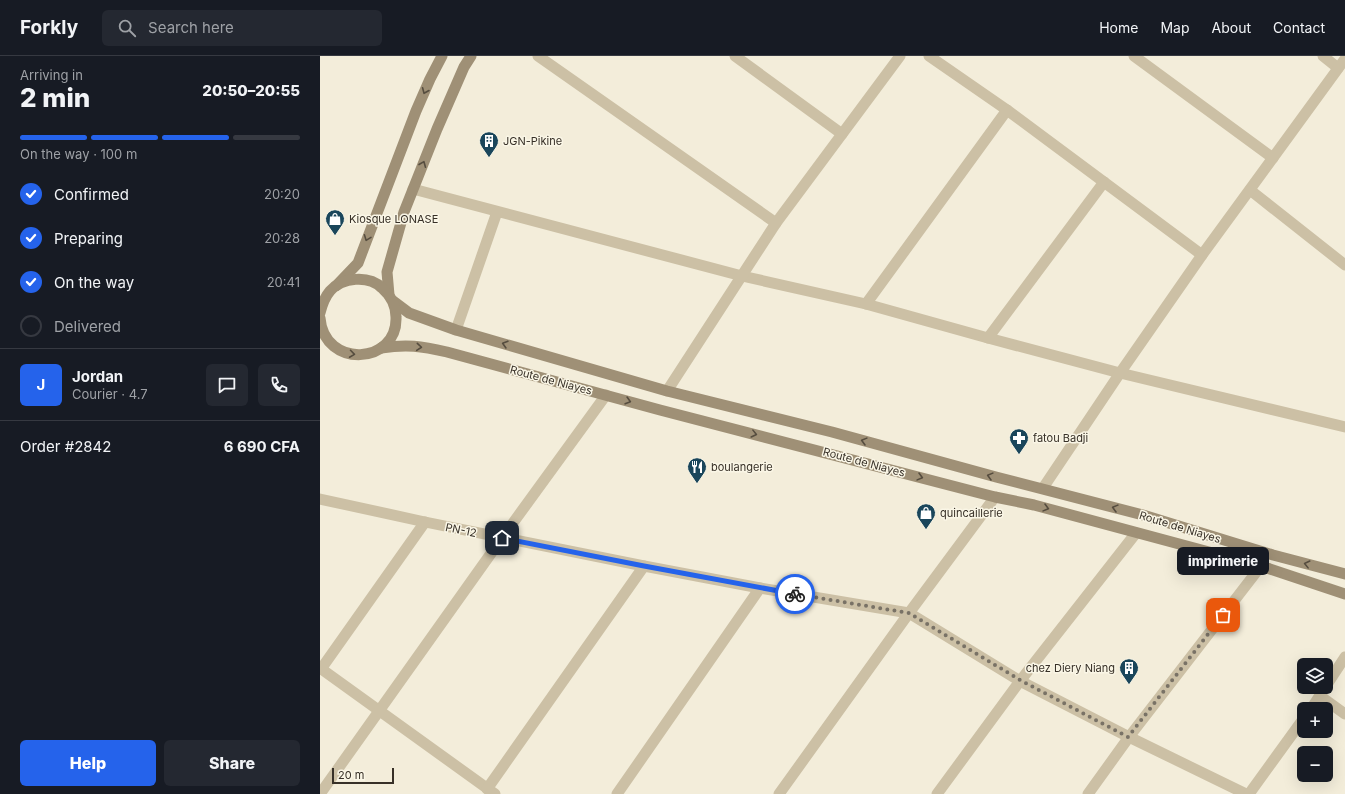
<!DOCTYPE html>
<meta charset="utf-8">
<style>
:root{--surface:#171b24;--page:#242831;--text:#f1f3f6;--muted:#9ea1a6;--line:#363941;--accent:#2563eb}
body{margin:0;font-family:Inter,sans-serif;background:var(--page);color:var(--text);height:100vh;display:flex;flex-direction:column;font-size:15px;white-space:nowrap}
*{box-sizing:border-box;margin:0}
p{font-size:13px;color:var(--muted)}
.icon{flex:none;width:22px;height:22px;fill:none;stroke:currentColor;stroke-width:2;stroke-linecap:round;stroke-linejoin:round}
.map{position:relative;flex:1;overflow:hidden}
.sheet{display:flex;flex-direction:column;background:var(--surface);width:320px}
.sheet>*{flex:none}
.tools{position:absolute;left:977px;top:602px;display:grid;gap:8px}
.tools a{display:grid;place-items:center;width:36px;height:36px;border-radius:6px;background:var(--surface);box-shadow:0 4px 16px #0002;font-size:20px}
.scale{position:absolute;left:12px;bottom:10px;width:62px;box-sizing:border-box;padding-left:4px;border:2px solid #373027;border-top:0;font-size:11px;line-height:14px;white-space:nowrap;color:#373027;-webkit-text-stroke:3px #faf6e6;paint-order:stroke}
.pin{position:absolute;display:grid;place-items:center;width:34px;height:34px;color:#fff;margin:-17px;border-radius:8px;box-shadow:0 2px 6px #0006}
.courier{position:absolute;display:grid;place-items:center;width:40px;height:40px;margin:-20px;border:3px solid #2563eb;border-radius:50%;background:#fff;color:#222;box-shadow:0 1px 5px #0007}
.bubble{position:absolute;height:28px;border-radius:6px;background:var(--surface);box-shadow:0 4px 16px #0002;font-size:13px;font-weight:800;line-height:28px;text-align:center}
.headline em{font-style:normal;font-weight:800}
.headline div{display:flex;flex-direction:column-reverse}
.headline{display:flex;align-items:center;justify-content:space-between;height:68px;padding:0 20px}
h1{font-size:26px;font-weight:800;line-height:30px}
.bar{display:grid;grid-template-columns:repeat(4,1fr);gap:6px 4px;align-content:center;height:48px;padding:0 20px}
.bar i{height:5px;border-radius:3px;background:var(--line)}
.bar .active{background:var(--accent)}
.bar p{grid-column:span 4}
.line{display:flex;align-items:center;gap:10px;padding:0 20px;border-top:1px solid var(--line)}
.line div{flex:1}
.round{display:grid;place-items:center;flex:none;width:42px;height:42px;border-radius:6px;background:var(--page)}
ol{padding:0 20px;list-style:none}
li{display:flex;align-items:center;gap:12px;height:44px}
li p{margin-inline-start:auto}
li .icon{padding:4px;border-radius:50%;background:var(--accent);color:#fff;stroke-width:4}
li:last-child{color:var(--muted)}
li i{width:22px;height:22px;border:2px solid var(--line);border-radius:50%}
.primary-button{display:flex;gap:8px;margin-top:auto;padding:8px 20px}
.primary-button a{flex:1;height:46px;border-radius:6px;background:var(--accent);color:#fff;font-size:16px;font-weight:800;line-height:46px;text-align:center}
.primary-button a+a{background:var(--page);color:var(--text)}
header{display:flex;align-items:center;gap:24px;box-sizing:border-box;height:56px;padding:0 20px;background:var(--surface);border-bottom:1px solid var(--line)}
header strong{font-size:19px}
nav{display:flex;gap:22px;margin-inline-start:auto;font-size:14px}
.search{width:280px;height:36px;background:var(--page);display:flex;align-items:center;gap:10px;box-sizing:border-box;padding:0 14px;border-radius:6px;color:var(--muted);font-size:15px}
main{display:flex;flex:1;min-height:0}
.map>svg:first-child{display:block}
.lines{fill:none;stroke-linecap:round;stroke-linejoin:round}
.minor{stroke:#ccc0a5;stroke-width:11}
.secondary{stroke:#9f9076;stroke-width:11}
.oneway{stroke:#564d3f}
.done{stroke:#797266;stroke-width:4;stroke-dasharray:0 7.2}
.route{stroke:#2563eb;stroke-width:5}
.labels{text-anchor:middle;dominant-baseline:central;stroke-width:3;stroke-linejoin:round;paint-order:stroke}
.poi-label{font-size:11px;fill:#373027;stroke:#faf6e6;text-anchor:start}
.street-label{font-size:11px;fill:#373027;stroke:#faf6e6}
</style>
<header>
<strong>Forkly</strong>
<div class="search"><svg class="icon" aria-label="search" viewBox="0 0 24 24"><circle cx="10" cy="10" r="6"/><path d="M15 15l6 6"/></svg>Search here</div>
<nav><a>Home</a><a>Map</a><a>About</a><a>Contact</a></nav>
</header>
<main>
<section class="sheet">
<div class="headline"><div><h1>2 min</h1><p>Arriving in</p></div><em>20:50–20:55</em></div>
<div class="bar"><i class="active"></i><i class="active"></i><i class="active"></i><i></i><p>On the way · 100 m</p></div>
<ol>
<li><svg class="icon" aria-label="check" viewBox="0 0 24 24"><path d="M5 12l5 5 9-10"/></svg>Confirmed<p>20:20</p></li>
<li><svg class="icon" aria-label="check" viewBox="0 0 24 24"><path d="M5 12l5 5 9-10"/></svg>Preparing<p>20:28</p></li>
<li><svg class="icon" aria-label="check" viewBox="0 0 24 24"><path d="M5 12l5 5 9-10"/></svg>On the way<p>20:41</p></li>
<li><i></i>Delivered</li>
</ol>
<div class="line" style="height:72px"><b class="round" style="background:var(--accent);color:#fff">J</b><div><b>Jordan</b><p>Courier · 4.7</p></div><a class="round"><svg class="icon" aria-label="chat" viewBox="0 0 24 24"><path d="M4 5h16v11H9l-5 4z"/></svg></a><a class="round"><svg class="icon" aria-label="phone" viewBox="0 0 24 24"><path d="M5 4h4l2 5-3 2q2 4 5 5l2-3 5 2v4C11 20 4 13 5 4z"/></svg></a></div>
<div class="line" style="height:52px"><div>Order #2842</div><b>6 690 CFA</b></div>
<div class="primary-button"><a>Help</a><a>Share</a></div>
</section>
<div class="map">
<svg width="1025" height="738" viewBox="0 0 1025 738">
<rect width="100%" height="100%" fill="#f3edda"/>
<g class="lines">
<g class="minor">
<path d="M218 0 456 167"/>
<path d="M415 0 522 78"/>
<path d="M609 0 687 54 882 199"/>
<path d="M814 0 953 102"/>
<path d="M1003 0 1018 12"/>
<path d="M93 133 422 220 546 248 668 282 800 317 1025 371"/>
<path d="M930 134 1025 209"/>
<path d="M546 248 687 54"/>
<path d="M136 274 177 156"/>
<path d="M668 282 784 126"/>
<path d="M347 335 456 167 580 0"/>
<path d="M723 432 800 317 882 199 1025 3"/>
<path d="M0 443 105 466 324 510 440 532 589 557 700 625 809 681 926 738"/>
<path d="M0 612 175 738"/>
<path d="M1 613 105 466"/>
<path d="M1000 640 1025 658"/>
<path d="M991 653 1025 601"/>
<path d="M167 733 324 510"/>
<path d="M0 738 182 482 286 339"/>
<path d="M297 738 440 532"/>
<path d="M459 738 589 557 675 441"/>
<path d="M617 738 700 625 816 477"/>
<path d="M768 738 809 681 941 510"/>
<path d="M929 738 984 662"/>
</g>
<g class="secondary">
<path d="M16 230 38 207 96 55 110 23 122 0"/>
<path d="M69 239 67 216 84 156 117 73 144 11 151 0"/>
<path d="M73 245 89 257 136 274 347 335 512 376 676 421 823 459 953 499 1025 518"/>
<path d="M0 257C2 249 4 242 10 235 22 221 49 219 62 232 71 240 76 249 76 261 78 309 4 313 0 262"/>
<path d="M61 292C87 288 101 290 127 296L340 354 675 441 714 449 941 510 1025 538"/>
</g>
</g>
<defs><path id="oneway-chevron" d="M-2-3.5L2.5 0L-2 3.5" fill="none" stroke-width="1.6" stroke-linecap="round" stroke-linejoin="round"/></defs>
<g class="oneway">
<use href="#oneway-chevron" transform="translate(105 35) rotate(113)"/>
<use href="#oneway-chevron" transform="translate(103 108) rotate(-68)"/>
<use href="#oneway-chevron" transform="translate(47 182) rotate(111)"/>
<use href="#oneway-chevron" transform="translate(185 288) rotate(-164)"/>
<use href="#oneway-chevron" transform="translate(99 291) rotate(5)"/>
<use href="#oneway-chevron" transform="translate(32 298) rotate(8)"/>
<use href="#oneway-chevron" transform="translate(308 345) rotate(16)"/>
<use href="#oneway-chevron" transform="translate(434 378) rotate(14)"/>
<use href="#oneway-chevron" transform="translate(544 385) rotate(-165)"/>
<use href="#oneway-chevron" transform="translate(670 420) rotate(-165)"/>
<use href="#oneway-chevron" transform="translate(600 421) rotate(15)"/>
<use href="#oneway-chevron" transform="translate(726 452) rotate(15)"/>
<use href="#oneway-chevron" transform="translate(795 452) rotate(-165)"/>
<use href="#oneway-chevron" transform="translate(987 508) rotate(-166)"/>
</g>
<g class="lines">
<path class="done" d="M475 538 589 557 700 624 808 681 903 559"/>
<path class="route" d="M182 482 324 510 475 538"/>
</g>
<defs>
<symbol id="building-pin" viewBox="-11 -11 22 30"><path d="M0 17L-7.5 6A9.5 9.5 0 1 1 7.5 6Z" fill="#1a465b" stroke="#faf6e6"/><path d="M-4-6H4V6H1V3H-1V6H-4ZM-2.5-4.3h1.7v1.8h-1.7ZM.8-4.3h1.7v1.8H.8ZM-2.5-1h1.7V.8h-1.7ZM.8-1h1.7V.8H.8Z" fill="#fff"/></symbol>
<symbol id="shop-pin" viewBox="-11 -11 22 30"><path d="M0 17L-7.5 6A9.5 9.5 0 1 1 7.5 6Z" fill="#1a465b" stroke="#faf6e6"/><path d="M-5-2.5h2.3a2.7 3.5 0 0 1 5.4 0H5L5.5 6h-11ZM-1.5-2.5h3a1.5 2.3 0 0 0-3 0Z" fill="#fff"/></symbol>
<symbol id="pharmacy-pin" viewBox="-11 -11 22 30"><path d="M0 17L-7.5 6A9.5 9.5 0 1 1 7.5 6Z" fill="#1a465b" stroke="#faf6e6"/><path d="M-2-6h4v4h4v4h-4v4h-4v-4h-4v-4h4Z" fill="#fff"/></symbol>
<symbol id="restaurant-pin" viewBox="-11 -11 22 30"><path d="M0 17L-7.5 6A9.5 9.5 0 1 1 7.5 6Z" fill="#1a465b" stroke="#faf6e6"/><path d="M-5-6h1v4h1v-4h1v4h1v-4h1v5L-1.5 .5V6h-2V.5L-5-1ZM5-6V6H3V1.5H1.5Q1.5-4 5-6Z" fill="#fff"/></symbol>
</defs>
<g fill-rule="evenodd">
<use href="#building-pin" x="158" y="74" width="22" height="30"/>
<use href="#shop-pin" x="4" y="152" width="22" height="30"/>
<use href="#pharmacy-pin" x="688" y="371" width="22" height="30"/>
<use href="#restaurant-pin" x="366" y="400" width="22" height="30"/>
<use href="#shop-pin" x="595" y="446" width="22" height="30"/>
<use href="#building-pin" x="798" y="601" width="22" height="30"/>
</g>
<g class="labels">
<g class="poi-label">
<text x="183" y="85">JGN-Pikine</text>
<text x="29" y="163">Kiosque LONASE</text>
<text x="713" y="382">fatou Badji</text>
<text x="391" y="411">boulangerie</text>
<text x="620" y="457">quincaillerie</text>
<text x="795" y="612" text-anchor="end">chez Diery Niang</text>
</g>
<g class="street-label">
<text transform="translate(231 324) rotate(15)">Route de Niayes</text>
<text transform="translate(544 406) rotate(15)">Route de Niayes</text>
<text transform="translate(860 471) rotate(17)">Route de Niayes</text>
<text transform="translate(141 474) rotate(12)">PN-12</text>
</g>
</g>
</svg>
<div class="tools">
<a><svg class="icon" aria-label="layers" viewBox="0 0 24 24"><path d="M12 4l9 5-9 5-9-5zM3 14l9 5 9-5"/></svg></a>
<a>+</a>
<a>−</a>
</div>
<div class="scale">20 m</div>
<div class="pin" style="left:903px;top:559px;background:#ea580c"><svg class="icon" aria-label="bag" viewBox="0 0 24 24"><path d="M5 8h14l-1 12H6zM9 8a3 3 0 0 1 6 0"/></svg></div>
<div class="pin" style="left:182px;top:482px;background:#1f2937"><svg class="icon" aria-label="home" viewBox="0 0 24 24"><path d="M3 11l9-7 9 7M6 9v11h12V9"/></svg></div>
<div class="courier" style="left:475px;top:538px"><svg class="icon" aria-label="bike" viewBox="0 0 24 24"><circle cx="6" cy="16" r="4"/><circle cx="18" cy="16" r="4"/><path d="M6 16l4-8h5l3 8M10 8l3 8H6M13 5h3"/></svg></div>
<div class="bubble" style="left:857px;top:491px;width:92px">imprimerie</div>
</div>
</main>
